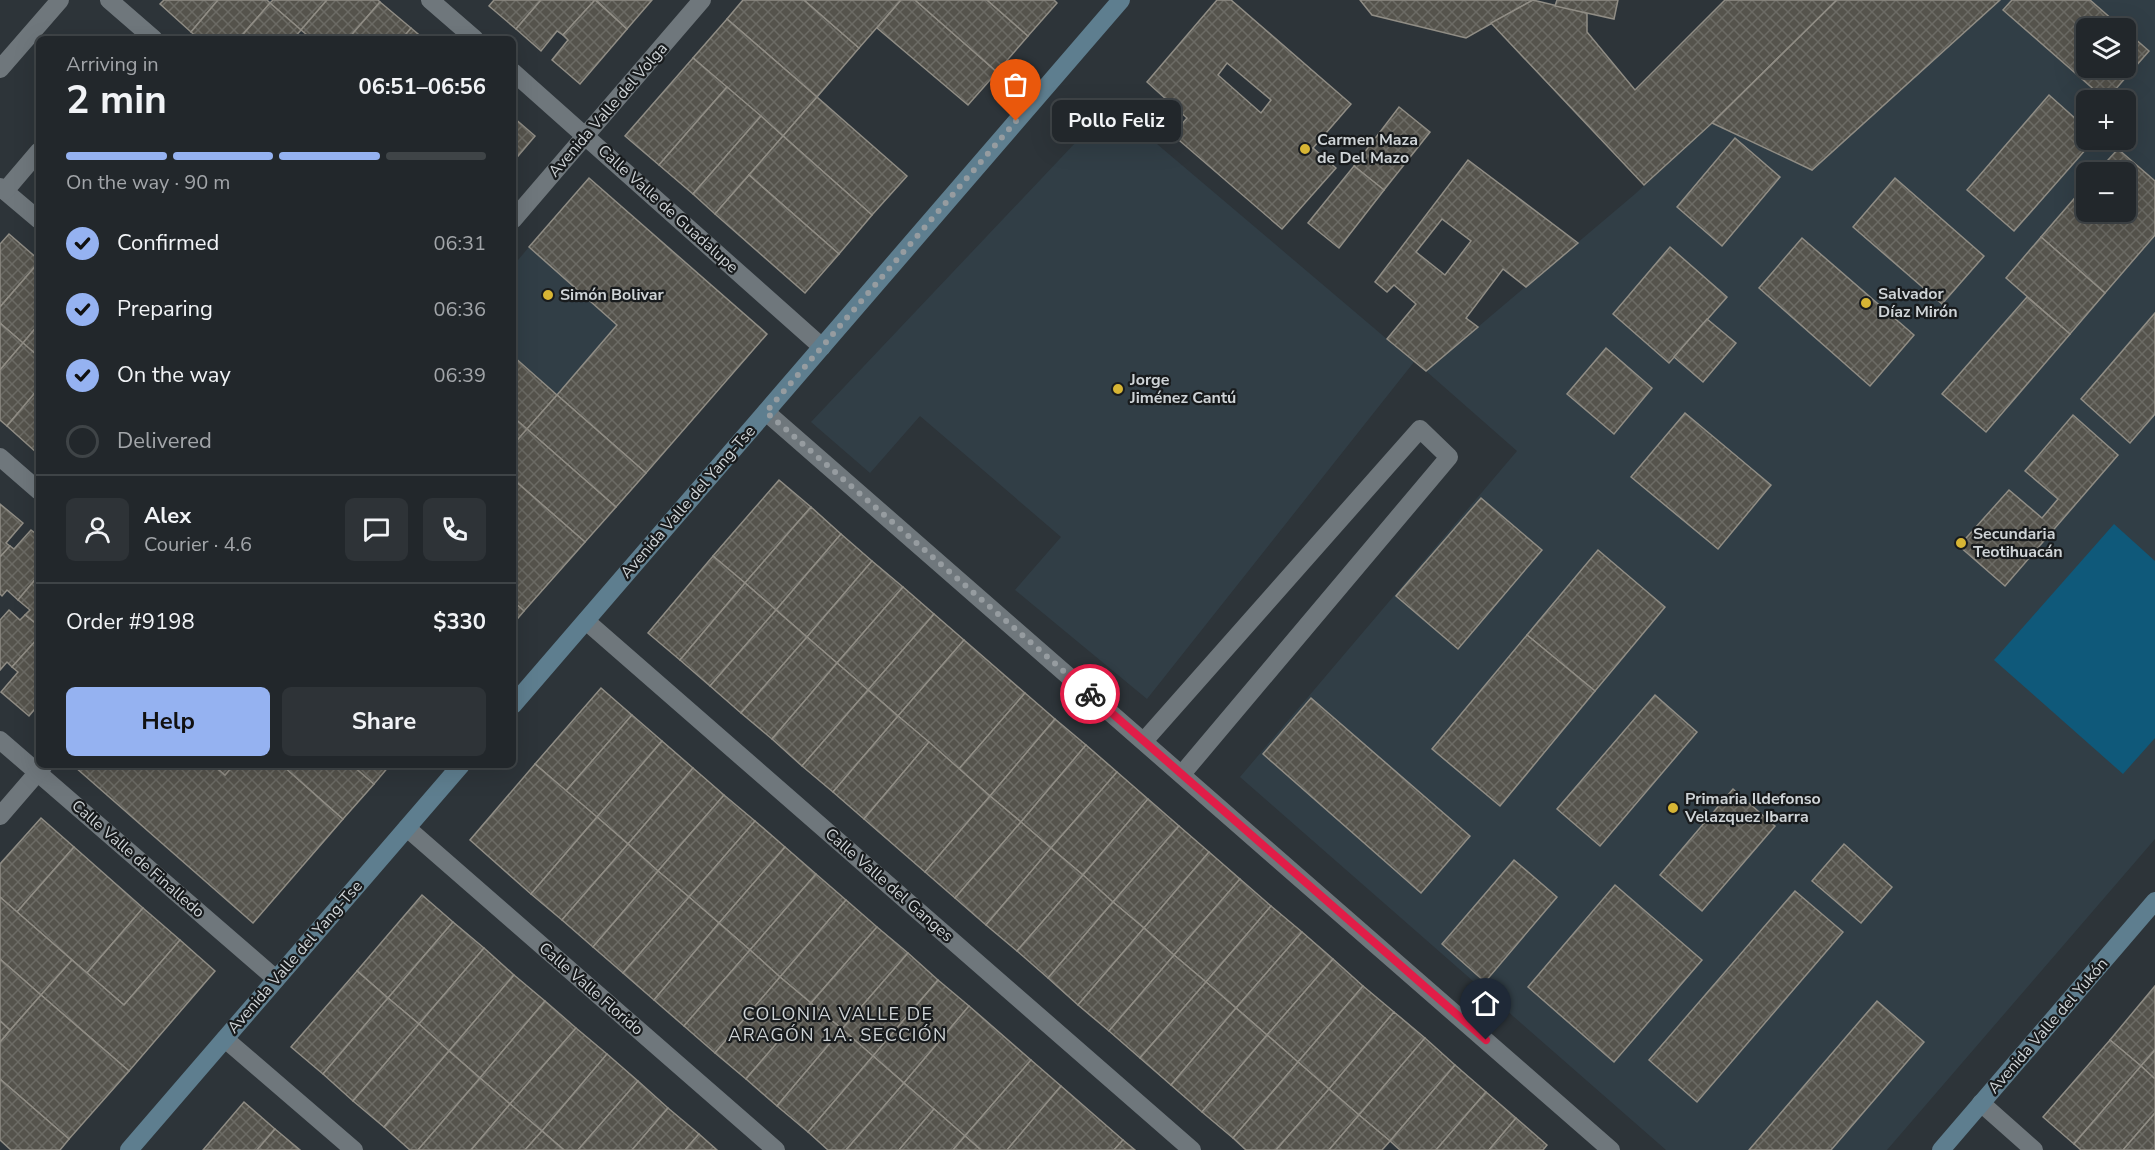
<!DOCTYPE html>
<meta charset="utf-8">
<style>
:root{--surface:#22272b;--page:#2e3337;--text:#f1f3f6;--muted:#a2a5a9;--line:#3f4447;--accent:#95b2f1}
body{margin:0;font-family:"Nunito Sans",sans-serif;background:var(--page);color:var(--text);height:100vh;display:flex;flex-direction:column;font-size:22px;white-space:nowrap}
*{box-sizing:border-box;margin:0}
p{font-size:20px;color:var(--muted)}
.icon{flex:none;width:33px;height:33px;fill:none;stroke:currentColor;stroke-width:2;stroke-linecap:round;stroke-linejoin:round}
.map{position:relative;flex:1;overflow:hidden}
.panel{position:absolute;left:36px;top:36px;width:480px;height:732px;display:flex;flex-direction:column;background:var(--surface);border-radius:9px;box-shadow:0 6px 24px #0002,0 0 0 2px var(--line)}
.panel>*{flex:none}
.controls{position:absolute;left:2076px;top:18px;display:grid;gap:12px}
.controls a{display:grid;place-items:center;width:60px;height:60px;border-radius:9px;background:var(--surface);box-shadow:0 6px 24px #0002,0 0 0 2px var(--line);font-size:30px}
.pin{position:absolute;display:grid;place-items:center;width:51px;height:51px;color:#fff;margin:-62px -26px;border-radius:50% 50% 50% 0;rotate:-45deg;box-shadow:0 0 6px #0007}
.pin .icon{rotate:45deg}
.courier{position:absolute;display:grid;place-items:center;width:60px;height:60px;margin:-30px;border:4px solid #e11d48;border-radius:50%;background:#fff;color:#222;box-shadow:0 2px 8px #0007}
.bubble{position:absolute;height:42px;border-radius:9px;background:var(--surface);box-shadow:0 6px 24px #0002,0 0 0 2px var(--line);font-size:20px;font-weight:700;line-height:42px;text-align:center}
.overview em{font-style:normal;font-weight:700}
.overview div{display:flex;flex-direction:column-reverse}
.overview{display:flex;align-items:center;justify-content:space-between;height:102px;padding:0 30px}
h1{font-size:39px;font-weight:700;line-height:45px}
.bar{display:grid;grid-template-columns:repeat(4,1fr);gap:9px 6px;align-content:center;height:72px;padding:0 30px}
.bar i{height:8px;border-radius:4px;background:var(--line)}
.bar .current{background:var(--accent)}
.bar p{grid-column:span 4}
.line{display:flex;align-items:center;gap:15px;padding:0 30px;border-top:2px solid var(--line)}
.line div{flex:1}
.round{display:grid;place-items:center;flex:none;width:63px;height:63px;border-radius:9px;background:var(--page)}
ol{padding:0 30px;list-style:none}
li{display:flex;align-items:center;gap:18px;height:66px}
li p{margin-inline-start:auto}
li .icon{padding:6px;border-radius:50%;background:var(--accent);color:#111;stroke-width:4}
li:last-child{color:var(--muted)}
li i{width:33px;height:33px;border:3px solid var(--line);border-radius:50%}
.button{display:flex;gap:12px;margin-top:auto;padding:12px 30px}
.button a{flex:1;height:69px;border-radius:9px;background:var(--accent);color:#111;font-size:24px;font-weight:700;line-height:69px;text-align:center}
.button a+a{background:var(--page);color:var(--text)}
.map>svg:first-child{display:block}
.built{fill:#313e46;fill-rule:evenodd}
.park{fill:#0f597a}
.building{fill:url(#building-cross-hatch);stroke:#908d85;stroke-width:1.5;fill-rule:evenodd}
.lines{fill:none;stroke-linecap:round;stroke-linejoin:round}
.lane{stroke:#6f777c;stroke-width:18}
.street{stroke:#6f777c;stroke-width:18}
.secondary{stroke:#5e7e8f;stroke-width:18}
.done{stroke:#969ca0;stroke-width:6;stroke-dasharray:0 10.8}
.route{stroke:#e11d48;stroke-width:8}
.poi-dot{fill:#d7b534;stroke:#181b1d;stroke-width:2}
.labels{text-anchor:middle;dominant-baseline:central;stroke-width:4.5;stroke-linejoin:round;paint-order:stroke}
.street-label{font-size:16px;fill:#cfd4d7;stroke:#181b1d}
.poi-label{font-size:16px;font-weight:bold;fill:#cfd4d7;stroke:#181b1d;text-anchor:start}
.neighbourhood-label{font-size:18px;letter-spacing:1.5px;fill:#cfd4d7;stroke:#181b1d}
</style>
<div class="map">
<svg width="2155" height="1150" viewBox="0 0 2155 1150">
<defs>
<pattern id="building-cross-hatch" width="8" height="8" patternUnits="userSpaceOnUse" patternTransform="scale(1.5)"><rect width="8" height="8" fill="#55534c"/><path d="M0 0l8 8M0 8l8-8" fill="none" stroke="#6c6b65"/></pattern>
</defs>
<rect width="100%" height="100%" fill="#2d3439"/>
<g class="built">
<path d="M2000 0H2155V839L1887 1150H1666L1240 777 1517 451 1426 371 1635 194 1712 123 1812 170ZM2086 28H2126V68H2086ZM2086 100H2126V140H2086ZM2086 172H2126V212H2086Z"/>
<path d="M1111 105 1414 362 1147 699 1015 590 1061 537 920 416 870 473 811 422Z"/>
<path d="M529 247 617 325 557 395 513 356V266Z"/>
</g>
<path class="park" d="M2114 524 2155 561V738L2123 774 1994 660Z"/>
<g class="building">
<path d="M164 0H218L191 32 160 4Z"/>
<path d="M218 0H267L270 3 239 39H199L191 32Z"/>
<path d="M273 0H327L301 30 270 3Z"/>
<path d="M327 0H378L380 2 348 39H312L301 30Z"/>
<path d="M494 0H541L516 29 489 6Z"/>
<path d="M541 0H595L563 35 557 31 541 51 516 29Z"/>
<path d="M595 0 627 29 580 84 552 60 568 40 563 35Z"/>
<path d="M596 0H652L627 29Z"/>
<path d="M743 0H804L859 48 817 97 727 19Z"/>
<path d="M804 0H901L859 48Z"/>
<path d="M901 0H915L997 72 968 105 877 28Z"/>
<path d="M915 0H987L1028 36 997 72Z"/>
<path d="M987 0H1054L1057 3 1028 36Z"/>
<path d="M1217 0H1231L1351 104 1313 148 1336 168 1282 229 1173 135 1187 118 1147 82ZM1227 63 1271 100 1261 113 1218 75Z"/>
<path d="M1360 0H1533L1466 38 1372 15Z"/>
<path d="M1533 0 1587 13V32L1635 90 1725 0H1837L1712 123 1644 185 1491 23Z"/>
<path d="M1557 0H1618L1614 19 1555 6Z"/>
<path d="M1837 0H2000L1812 170 1712 123Z"/>
<path d="M2012 0H2090L2122 28H2086V68H2126V31L2149 51 2106 100 2003 10Z"/>
<path d="M380 2 411 28 402 39H348Z"/>
<path d="M270 3 301 30 293 39H239Z"/>
<path d="M727 19 817 97 783 136 693 58Z"/>
<path d="M411 28 424 39H402Z"/>
<path d="M693 58 727 87 659 165 625 136Z"/>
<path d="M727 87 761 116 693 194 659 165Z"/>
<path d="M2049 95 2086 128V140H2094L2014 231 1967 190Z"/>
<path d="M817 97 907 176 872 215 783 136Z"/>
<path d="M1399 107 1430 132 1384 190 1354 166Z"/>
<path d="M761 116 783 136 715 214 693 194Z"/>
<path d="M513 117 535 136 513 162Z"/>
<path d="M783 136 872 215 839 254 749 175Z"/>
<path d="M1735 138 1780 177 1722 246 1677 207Z"/>
<path d="M2118 149 2155 181V235L2105 293 2041 237 2086 185V212H2126V172H2097Z"/>
<path d="M1468 160 1578 243 1526 287 1503 269 1466 318 1478 327 1426 371 1387 339 1416 304 1394 285 1387 292 1375 282ZM1442 219 1471 241 1445 275 1416 252Z"/>
<path d="M1354 166 1384 190 1339 248 1308 223Z"/>
<path d="M749 175 839 254 805 293 715 214Z"/>
<path d="M589 178 767 334 646 473 557 395 617 325 529 247Z"/>
<path d="M1895 178 1984 256 1942 304 1853 227Z"/>
<path d="M9 234 39 260V262L0 307V244Z"/>
<path d="M2041 237 2105 293 2070 334 2006 278Z"/>
<path d="M1802 238 1914 335 1870 386 1759 288Z"/>
<path d="M1670 247 1727 297 1669 363 1613 314Z"/>
<path d="M39 262V324L23 343 0 323V307Z"/>
<path d="M2027 297 2070 334 1986 432 1942 394Z"/>
<path d="M2155 313V414L2130 443 2081 399Z"/>
<path d="M1707 319 1736 343 1703 382 1674 357Z"/>
<path d="M0 323 23 343 0 370Z"/>
<path d="M39 324V357L23 343Z"/>
<path d="M23 343 39 357V388L7 426 0 420V370Z"/>
<path d="M1606 348 1652 388 1614 434 1567 394Z"/>
<path d="M513 356 557 395 527 429 513 417Z"/>
<path d="M39 388V451L37 453 7 426Z"/>
<path d="M557 395 646 473 616 507 527 429Z"/>
<path d="M1685 413 1771 485 1718 549 1631 477Z"/>
<path d="M2073 415 2118 455 2005 586 1959 546 2009 490 2042 518 2058 499 2025 471Z"/>
<path d="M513 417 527 429 513 445Z"/>
<path d="M527 429 616 507 585 542 513 479V445Z"/>
<path d="M513 479 585 542 524 611 513 601Z"/>
<path d="M779 480 811 507 745 583 713 556Z"/>
<path d="M1481 498 1542 550 1458 649 1396 596Z"/>
<path d="M0 504 23 523 6 543 10 546 0 557Z"/>
<path d="M811 507 841 534 776 610 745 583Z"/>
<path d="M31 530 39 536V575L18 600 7 590 2 596 0 594V557L10 546 14 549Z"/>
<path d="M841 534 872 561 807 637 776 610Z"/>
<path d="M1598 550 1665 607 1595 691 1527 635Z"/>
<path d="M713 556 745 583 680 660 648 633Z"/>
<path d="M872 561 903 587 837 663 807 637Z"/>
<path d="M39 575V626L25 615 30 610 18 600Z"/>
<path d="M745 583 776 610 710 686 680 660Z"/>
<path d="M903 587 934 614 868 690 837 663Z"/>
<path d="M513 601 524 611 513 624Z"/>
<path d="M9 610 20 620 25 615 39 626V637L12 667 7 662 0 670V620Z"/>
<path d="M776 610 807 637 741 713 710 686Z"/>
<path d="M934 614 964 640 898 716 868 690Z"/>
<path d="M1527 635 1595 691 1500 806 1432 749Z"/>
<path d="M39 637V704L29 716 1 692 18 672 12 667Z"/>
<path d="M807 637 837 663 772 739 741 713Z"/>
<path d="M964 640 1025 693 959 769 898 716Z"/>
<path d="M837 663 868 690 802 766 772 739Z"/>
<path d="M601 688 632 715 566 791 535 764Z"/>
<path d="M868 690 898 716 833 792 802 766Z"/>
<path d="M1025 693 1055 719 990 796 959 769Z"/>
<path d="M1655 695 1697 732 1600 846 1557 809Z"/>
<path d="M1311 698 1470 836 1421 893 1263 754Z"/>
<path d="M632 715 662 741 597 817 566 791Z"/>
<path d="M898 716 929 742 864 819 833 792Z"/>
<path d="M1055 719 1086 745 1021 822 990 796Z"/>
<path d="M662 741 693 768 628 844 597 817Z"/>
<path d="M929 742 990 796 925 872 864 819Z"/>
<path d="M1086 745 1117 772 1051 848 1021 822Z"/>
<path d="M535 764 597 817 531 894 470 840Z"/>
<path d="M77 765H213L225 775 234 765H282L343 819 253 923 75 767Z"/>
<path d="M213 765H234L225 775Z"/>
<path d="M282 765H352L374 784 343 819Z"/>
<path d="M352 765H390L374 784Z"/>
<path d="M693 768 724 795 658 871 628 844Z"/>
<path d="M1117 772 1148 799 1083 875 1051 848Z"/>
<path d="M1733 789 1775 826 1702 911 1660 875Z"/>
<path d="M724 795 755 821 689 897 658 871Z"/>
<path d="M990 796 1021 822 955 898 925 872Z"/>
<path d="M1148 799 1179 826 1113 902 1083 875Z"/>
<path d="M597 817 628 844 562 920 531 894Z"/>
<path d="M41 818 74 847 17 912 0 897V864Z"/>
<path d="M755 821 785 847 719 923 689 897Z"/>
<path d="M1021 822 1051 848 986 925 955 898Z"/>
<path d="M1179 826 1209 852 1144 928 1113 902Z"/>
<path d="M628 844 658 871 593 947 562 920Z"/>
<path d="M1844 844 1892 887 1861 923 1812 881Z"/>
<path d="M74 847 143 908 87 973 17 912Z"/>
<path d="M785 847 816 874 750 950 719 923Z"/>
<path d="M1051 848 1083 875 1017 951 986 925Z"/>
<path d="M1209 852 1240 879 1174 955 1144 928Z"/>
<path d="M1514 860 1557 897 1485 982 1442 944Z"/>
<path d="M658 871 689 897 623 973 593 947Z"/>
<path d="M816 874 846 900 780 977 750 950Z"/>
<path d="M1083 875 1113 902 1048 978 1017 951Z"/>
<path d="M1240 879 1271 906 1206 982 1174 955Z"/>
<path d="M1615 885 1702 960 1614 1062 1528 987Z"/>
<path d="M1795 891 1843 932 1697 1102 1649 1060Z"/>
<path d="M422 895 453 922 388 998 357 971Z"/>
<path d="M0 897 72 960 41 995 0 959Z"/>
<path d="M689 897 719 923 654 1000 623 973Z"/>
<path d="M846 900 877 927 811 1003 780 977Z"/>
<path d="M1113 902 1144 928 1078 1005 1048 978Z"/>
<path d="M1271 906 1302 932 1236 1008 1206 982Z"/>
<path d="M143 908 180 940 124 1005 87 973Z"/>
<path d="M453 922 484 948 419 1024 388 998Z"/>
<path d="M719 923 750 950 684 1026 654 1000Z"/>
<path d="M877 927 908 953 842 1029 811 1003Z"/>
<path d="M1144 928 1174 955 1109 1031 1078 1005Z"/>
<path d="M1302 932 1333 959 1267 1035 1236 1008Z"/>
<path d="M180 940 215 971 129 1071 41 995 72 960 124 1005Z"/>
<path d="M484 948 514 975 449 1051 419 1024Z"/>
<path d="M750 950 780 977 715 1053 684 1026Z"/>
<path d="M908 953 938 980 873 1056 842 1029Z"/>
<path d="M1174 955 1206 982 1140 1058 1109 1031Z"/>
<path d="M0 959 41 995 10 1030 0 1021Z"/>
<path d="M1333 959 1363 986 1298 1062 1267 1035Z"/>
<path d="M357 971 388 998 323 1074 291 1047Z"/>
<path d="M514 975 545 1001 480 1078 449 1051Z"/>
<path d="M780 977 811 1003 746 1079 715 1053Z"/>
<path d="M938 980 969 1006 904 1083 873 1056Z"/>
<path d="M1206 982 1236 1008 1171 1085 1140 1058Z"/>
<path d="M1363 986 1394 1012 1329 1089 1298 1062Z"/>
<path d="M2155 986V1050L2141 1066 2110 1040Z"/>
<path d="M41 995 129 1071 69 1139 0 1079V1042Z"/>
<path d="M388 998 419 1024 353 1101 323 1074Z"/>
<path d="M545 1001 576 1028 510 1104 480 1078Z"/>
<path d="M1877 1001 1924 1042 1831 1150H1749Z"/>
<path d="M811 1003 842 1029 777 1106 746 1079Z"/>
<path d="M969 1006 1031 1060 965 1136 904 1083Z"/>
<path d="M1236 1008 1267 1035 1202 1112 1171 1085Z"/>
<path d="M1394 1012 1425 1038 1359 1115 1329 1089Z"/>
<path d="M0 1021 10 1030 0 1042Z"/>
<path d="M419 1024 449 1051 384 1127 353 1101Z"/>
<path d="M576 1028 607 1054 542 1131 510 1104Z"/>
<path d="M842 1029 873 1056 808 1132 777 1106Z"/>
<path d="M1267 1035 1298 1062 1233 1138 1202 1112Z"/>
<path d="M1425 1038 1455 1065 1390 1141 1359 1115Z"/>
<path d="M2110 1040 2141 1066 2074 1144 2043 1117Z"/>
<path d="M2155 1050V1079L2141 1066Z"/>
<path d="M449 1051 480 1078 418 1150H410L384 1127Z"/>
<path d="M607 1054 638 1081 578 1150H564L542 1131Z"/>
<path d="M873 1056 904 1083 846 1150H828L808 1132Z"/>
<path d="M1031 1060 1061 1086 1007 1150H981L965 1136Z"/>
<path d="M1298 1062 1329 1089 1276 1150H1246L1233 1138Z"/>
<path d="M1455 1065 1486 1092 1436 1150H1400L1390 1141Z"/>
<path d="M2141 1066 2155 1079V1113L2123 1150H2081L2074 1144Z"/>
<path d="M480 1078 510 1104 471 1150H418Z"/>
<path d="M0 1079 69 1139 60 1150H11L0 1140Z"/>
<path d="M638 1081 668 1108 632 1150H578Z"/>
<path d="M904 1083 934 1109 899 1150H846Z"/>
<path d="M1061 1086 1123 1140 1114 1150H1007Z"/>
<path d="M1329 1089 1359 1115 1329 1150H1276Z"/>
<path d="M1486 1092 1516 1118 1489 1150H1436Z"/>
<path d="M244 1102 275 1129 257 1150H203Z"/>
<path d="M510 1104 542 1131 525 1150H471Z"/>
<path d="M668 1108 699 1134 685 1150H632Z"/>
<path d="M934 1109 965 1136 953 1150H899Z"/>
<path d="M2155 1113V1150H2123Z"/>
<path d="M1359 1115 1390 1141 1382 1150H1329Z"/>
<path d="M1516 1118 1547 1145 1543 1150H1489Z"/>
<path d="M275 1129 300 1150H257Z"/>
<path d="M542 1131 564 1150H525Z"/>
<path d="M699 1134 717 1150H685Z"/>
<path d="M965 1136 981 1150H953Z"/>
<path d="M1123 1140 1135 1150H1114Z"/>
</g>
<g class="lines">
<path class="lane" d="M1144 741 1420 429 1449 457 1182 774"/>
<g class="street">
<path d="M109 0 154 39"/>
<path d="M430 0 475 39"/>
<path d="M0 69 60 0"/>
<path d="M513 72 822 347"/>
<path d="M0 187 39 220"/>
<path d="M5 191 39 151"/>
<path d="M513 220 702 0"/>
<path d="M766 412 1611 1150"/>
<path d="M0 457 39 491"/>
<path d="M586 621 1192 1150"/>
<path d="M0 740 276 979"/>
<path d="M0 816 44 765"/>
<path d="M407 828 776 1150"/>
<path d="M225 1039 354 1150"/>
<path d="M1981 1103 2034 1150"/>
</g>
<g class="secondary">
<path d="M513 705 1121 0"/>
<path d="M129 1150 461 765"/>
<path d="M1941 1150 2155 901"/>
</g>
</g>
<g class="lines">
<path class="done" d="M1016 121 766 412 1090 694"/>
<path class="route" d="M1090 694 1486 1040"/>
</g>
<g class="poi-dot">
<circle cx="1305" cy="149" r="6"/>
<circle cx="548" cy="295" r="6"/>
<circle cx="1866" cy="303" r="6"/>
<circle cx="1118" cy="389" r="6"/>
<circle cx="1961" cy="543" r="6"/>
<circle cx="1673" cy="808" r="6"/>
</g>
<g class="labels">
<g class="street-label">
<text transform="translate(608 110) rotate(-49)">Avenida Valle del Volga</text>
<text transform="translate(668 209) rotate(42)">Calle Valle de Guadalupe</text>
<text transform="translate(688 502) rotate(-49)">Avenida Valle del Yang-Tse</text>
<text transform="translate(138 859) rotate(41)">Calle Valle de Finalledo</text>
<text transform="translate(889 885) rotate(41)">Calle Valle del Ganges</text>
<text transform="translate(295 957) rotate(-49)">Avenida Valle del Yang-Tse</text>
<text transform="translate(591 989) rotate(41)">Calle Valle Florido</text>
<text transform="translate(2048 1026) rotate(-49)">Avenida Valle del Yukón</text>
</g>
<g class="poi-label">
<text x="1317" y="140">Carmen Maza<tspan x="1317" dy="18">de Del Mazo</tspan></text>
<text x="1878" y="294">Salvador<tspan x="1878" dy="18">Díaz Mirón</tspan></text>
<text x="560" y="295">Simón Bolivar</text>
<text x="1130" y="380">Jorge<tspan x="1130" dy="18">Jiménez Cantú</tspan></text>
<text x="1973" y="534">Secundaria<tspan x="1973" dy="18">Teotihuacán</tspan></text>
<text x="1685" y="799">Primaria Ildefonso<tspan x="1685" dy="18">Velazquez Ibarra</tspan></text>
</g>
<g class="neighbourhood-label">
<text x="838" y="1014">COLONIA VALLE DE<tspan x="838" dy="21">ARAGÓN 1A. SECCIÓN</tspan></text>
</g>
</g>
</svg>
<div class="controls">
<a><svg class="icon" aria-label="layers" viewBox="0 0 24 24"><path d="M12 4l9 5-9 5-9-5zM3 14l9 5 9-5"/></svg></a>
<a>+</a>
<a>−</a>
</div>
<div class="pin" style="left:1016px;top:121px;background:#ea580c"><svg class="icon" aria-label="bag" viewBox="0 0 24 24"><path d="M5 8h14l-1 12H6zM9 8a3 3 0 0 1 6 0"/></svg></div>
<div class="pin" style="left:1486px;top:1040px;background:#1f2937"><svg class="icon" aria-label="home" viewBox="0 0 24 24"><path d="M3 11l9-7 9 7M6 9v11h12V9"/></svg></div>
<div class="courier" style="left:1090px;top:694px"><svg class="icon" aria-label="bike" viewBox="0 0 24 24"><circle cx="6" cy="16" r="4"/><circle cx="18" cy="16" r="4"/><path d="M6 16l4-8h5l3 8M10 8l3 8H6M13 5h3"/></svg></div>
<div class="bubble" style="left:1052px;top:100px;width:129px">Pollo Feliz</div>
<section class="panel">
<div class="overview"><div><h1>2 min</h1><p>Arriving in</p></div><em>06:51–06:56</em></div>
<div class="bar"><i class="current"></i><i class="current"></i><i class="current"></i><i></i><p>On the way · 90 m</p></div>
<ol>
<li><svg class="icon" aria-label="check" viewBox="0 0 24 24"><path d="M5 12l5 5 9-10"/></svg>Confirmed<p>06:31</p></li>
<li><svg class="icon" aria-label="check" viewBox="0 0 24 24"><path d="M5 12l5 5 9-10"/></svg>Preparing<p>06:36</p></li>
<li><svg class="icon" aria-label="check" viewBox="0 0 24 24"><path d="M5 12l5 5 9-10"/></svg>On the way<p>06:39</p></li>
<li><i></i>Delivered</li>
</ol>
<div class="line" style="height:108px"><a class="round"><svg class="icon" aria-label="person" viewBox="0 0 24 24"><circle cx="12" cy="8" r="4"/><path d="M4 21q1-7 8-7t8 7"/></svg></a><div><b>Alex</b><p>Courier · 4.6</p></div><a class="round"><svg class="icon" aria-label="chat" viewBox="0 0 24 24"><path d="M4 5h16v11H9l-5 4z"/></svg></a><a class="round"><svg class="icon" aria-label="phone" viewBox="0 0 24 24"><path d="M5 4h4l2 5-3 2q2 4 5 5l2-3 5 2v4C11 20 4 13 5 4z"/></svg></a></div>
<div class="line" style="height:78px"><div>Order #9198</div><b>$330</b></div>
<div class="button"><a>Help</a><a>Share</a></div>
</section>
</div>
